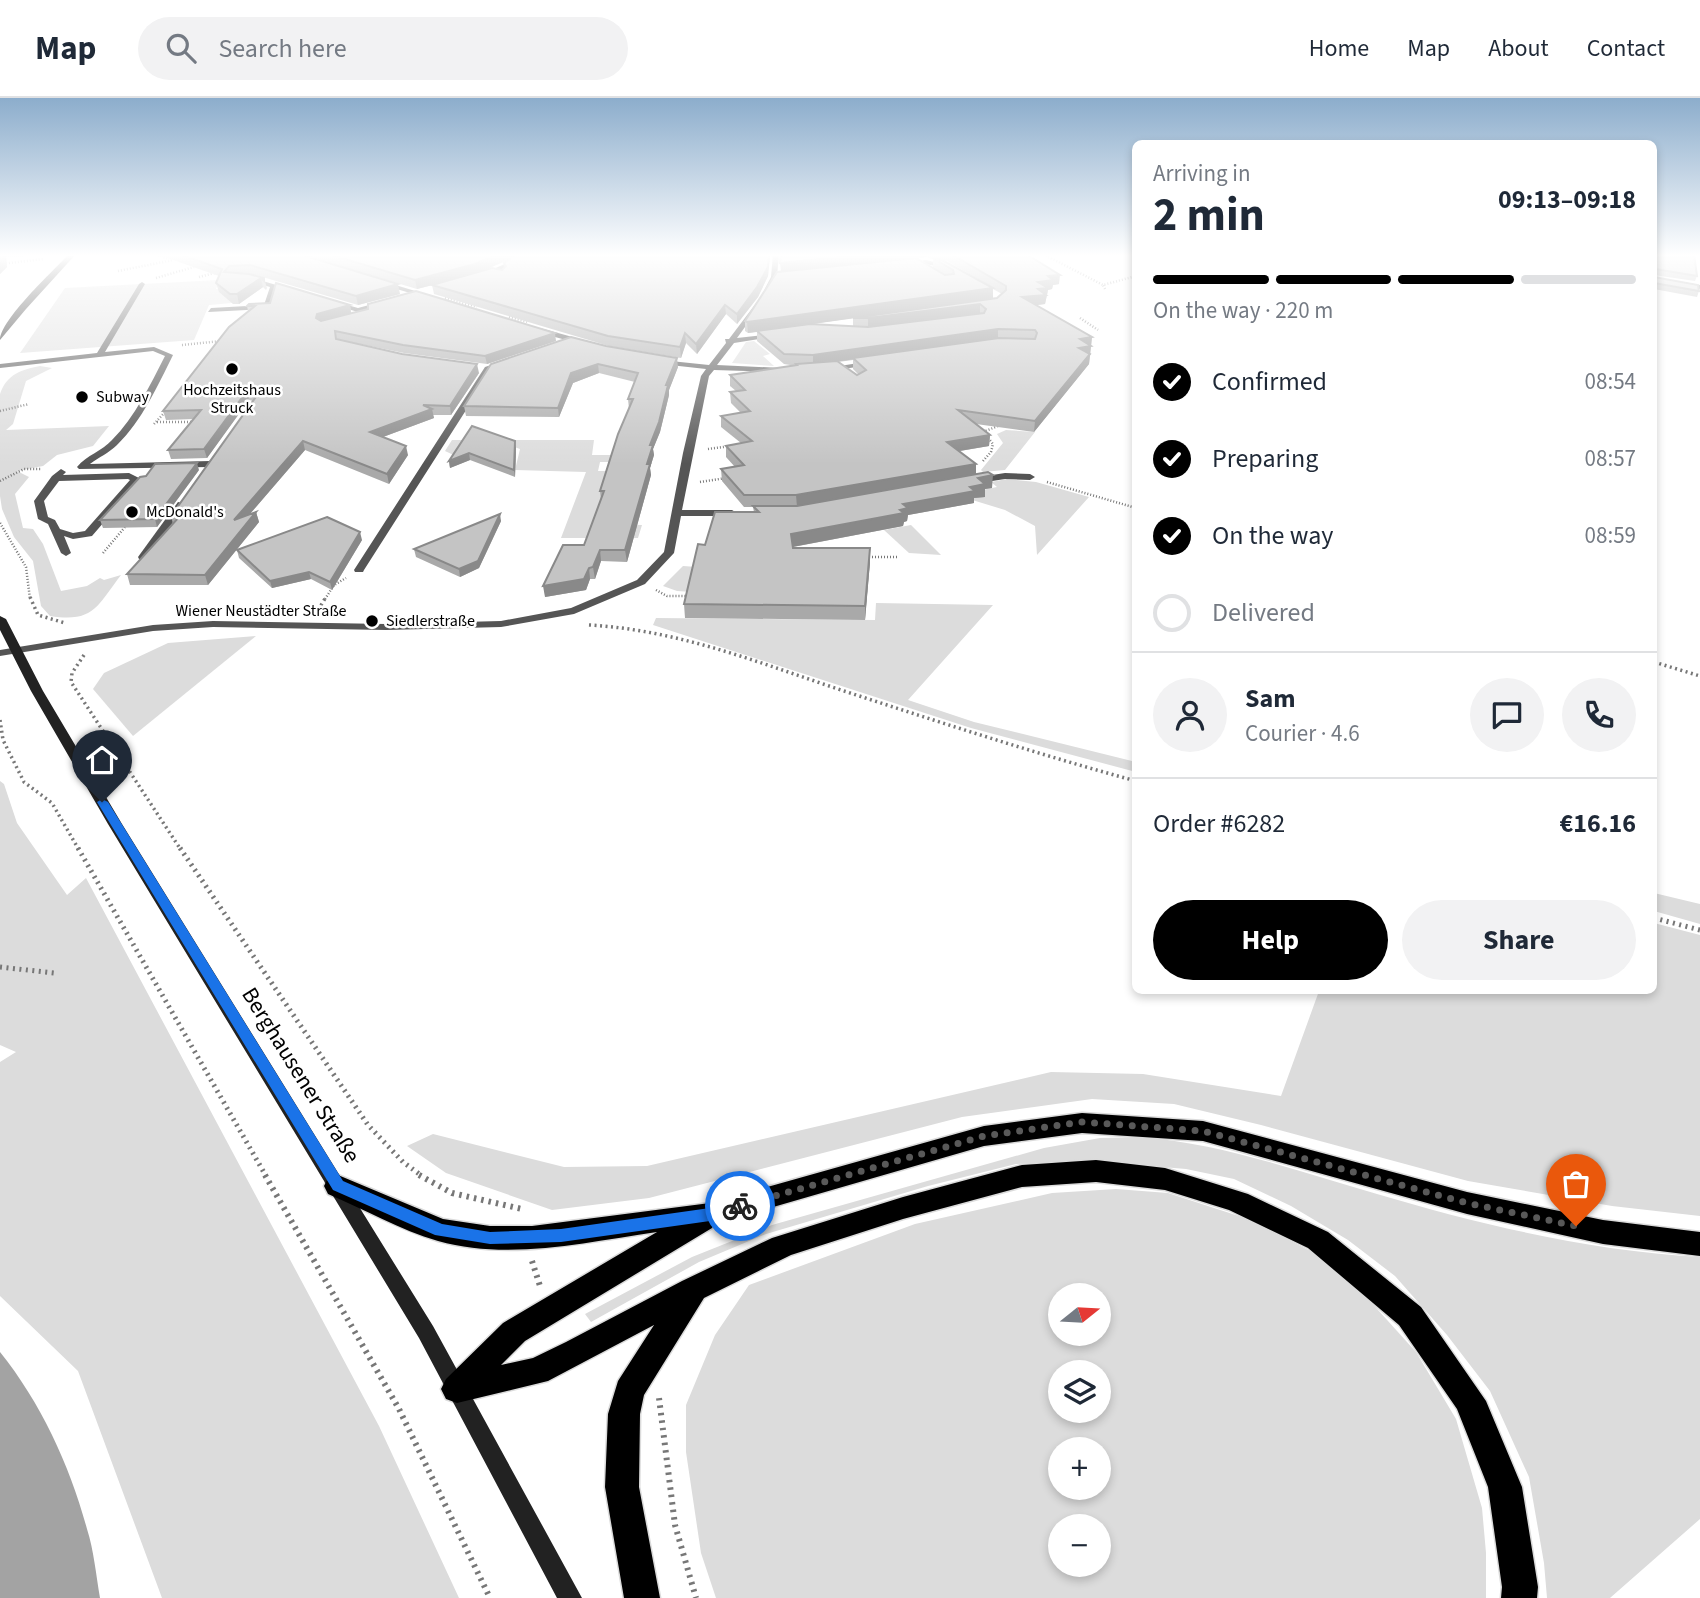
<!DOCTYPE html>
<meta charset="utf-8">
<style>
:root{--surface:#fff;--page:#f2f2f3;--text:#1f2937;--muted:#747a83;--line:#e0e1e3;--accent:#000}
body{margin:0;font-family:"Source Sans 3",sans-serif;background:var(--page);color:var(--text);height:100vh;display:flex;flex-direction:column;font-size:26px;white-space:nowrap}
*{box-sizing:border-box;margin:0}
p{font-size:23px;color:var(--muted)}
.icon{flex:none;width:38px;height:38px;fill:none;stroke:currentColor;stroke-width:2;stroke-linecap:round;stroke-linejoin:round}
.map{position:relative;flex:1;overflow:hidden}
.panel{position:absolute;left:1132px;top:42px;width:525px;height:854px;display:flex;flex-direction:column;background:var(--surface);border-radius:10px;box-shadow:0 4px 10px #0003}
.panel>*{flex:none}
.needle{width:46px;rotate:72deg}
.controls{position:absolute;left:1048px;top:1185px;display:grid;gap:14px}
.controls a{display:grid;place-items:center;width:63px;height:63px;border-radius:50%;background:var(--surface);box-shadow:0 4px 10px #0003;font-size:35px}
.pin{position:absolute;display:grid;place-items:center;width:60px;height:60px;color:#fff;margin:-72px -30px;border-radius:50% 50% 50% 0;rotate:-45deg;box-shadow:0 0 7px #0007}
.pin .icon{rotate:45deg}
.courier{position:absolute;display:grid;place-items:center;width:70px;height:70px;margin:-35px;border:5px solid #1a73e8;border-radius:50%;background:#fff;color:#222;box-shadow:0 2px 9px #0007}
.overview em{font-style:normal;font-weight:700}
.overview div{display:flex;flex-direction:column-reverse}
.overview{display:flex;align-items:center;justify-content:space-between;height:119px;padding:0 21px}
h1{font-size:46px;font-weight:700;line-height:52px}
.bar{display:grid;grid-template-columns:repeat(4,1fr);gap:10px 7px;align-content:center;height:84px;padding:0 21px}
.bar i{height:9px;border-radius:5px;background:var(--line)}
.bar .on{background:var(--accent)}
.bar p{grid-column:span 4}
.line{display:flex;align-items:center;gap:18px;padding:0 21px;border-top:2px solid var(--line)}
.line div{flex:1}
.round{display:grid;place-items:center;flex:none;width:74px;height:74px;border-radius:37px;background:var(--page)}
ol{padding:0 21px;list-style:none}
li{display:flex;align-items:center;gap:21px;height:77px}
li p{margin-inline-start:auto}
li .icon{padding:7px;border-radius:50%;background:var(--accent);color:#fff;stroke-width:4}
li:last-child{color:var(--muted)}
li i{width:38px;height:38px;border:4px solid var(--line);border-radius:50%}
.cta{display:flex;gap:14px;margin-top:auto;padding:14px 21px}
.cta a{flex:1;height:80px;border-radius:42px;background:var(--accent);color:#fff;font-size:28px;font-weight:700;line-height:80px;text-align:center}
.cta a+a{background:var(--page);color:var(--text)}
header{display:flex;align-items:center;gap:42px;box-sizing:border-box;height:98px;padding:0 35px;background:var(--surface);border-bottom:2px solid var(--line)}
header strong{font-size:33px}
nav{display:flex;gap:38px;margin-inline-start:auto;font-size:24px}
.search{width:490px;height:63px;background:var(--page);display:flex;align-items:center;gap:18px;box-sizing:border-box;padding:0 24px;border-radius:38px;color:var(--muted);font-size:26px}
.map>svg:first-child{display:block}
.green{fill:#dcdcdc;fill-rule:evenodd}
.water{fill:#a3a3a3}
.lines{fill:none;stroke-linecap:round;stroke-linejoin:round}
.highway-casing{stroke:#dbdbdb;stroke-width:3}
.path-far3{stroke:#777;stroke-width:2.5;stroke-dasharray:1 2;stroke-linecap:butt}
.path-far2{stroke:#777;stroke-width:3.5;stroke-dasharray:2 3.5;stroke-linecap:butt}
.path-far1{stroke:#777;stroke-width:5;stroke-dasharray:2 4.5;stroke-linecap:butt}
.path{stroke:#777;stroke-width:6;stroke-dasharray:2.5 5;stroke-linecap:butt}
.lane{fill:#555;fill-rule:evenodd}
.street{fill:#555;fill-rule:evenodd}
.secondary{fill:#222;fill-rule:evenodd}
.highway{fill:#000;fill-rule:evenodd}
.wall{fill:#a9a9a9;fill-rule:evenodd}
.shaded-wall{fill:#898989}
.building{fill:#c4c4c4;stroke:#898989;stroke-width:2}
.route{fill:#1a73e8}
.done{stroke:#595959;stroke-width:7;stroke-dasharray:0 12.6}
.poi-dot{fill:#000;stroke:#fff;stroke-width:2.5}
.labels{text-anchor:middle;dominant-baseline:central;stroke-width:5;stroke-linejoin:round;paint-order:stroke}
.far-poi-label{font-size:16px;fill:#000;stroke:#fff;text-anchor:start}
.far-street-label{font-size:16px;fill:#000;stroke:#fff}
.near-street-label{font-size:23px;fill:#000;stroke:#fff}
</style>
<header>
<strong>Map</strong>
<div class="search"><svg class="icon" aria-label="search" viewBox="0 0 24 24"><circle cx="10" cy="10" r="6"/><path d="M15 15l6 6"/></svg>Search here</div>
<nav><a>Home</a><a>Map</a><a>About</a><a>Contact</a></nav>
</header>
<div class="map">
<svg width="1700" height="1500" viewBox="0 0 1700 1500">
<rect width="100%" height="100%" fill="#fff"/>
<g class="green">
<path d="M219 182 216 191 238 190 232 205 209 207 194 242 20 255 65 190Z"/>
<path d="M754 243 770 256 763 258 774 268 732 265 746 244Z"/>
<path d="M40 268 52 270 26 283 13 326 6 332 109 328 93 348 57 357 43 368 17 373 29 379 15 396 23 430 33 431 43 446 61 493 87 488 100 480 104 482 121 477C97 508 94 525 50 518L41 508 33 463 14 439 2 411 0 398V296C7 276 21 272 40 268Z"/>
<path d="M1006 332 1035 334 1005 372 983 374 981 372 1003 345 997 336Z"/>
<path d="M452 342H594L592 357H616L614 364H600L598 373H606L605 377H610L605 426 642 427 638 440H561L586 374 515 372 520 351 509 347 460 360 445 353Z"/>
<path d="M1007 381 1036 384 1089 399 1037 457 1035 428 1005 412 969 401 977 393 997 389 991 384Z"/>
<path d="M911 427 941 457 909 455 884 432Z"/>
<path d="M683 468 697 469 692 494 677 493 663 488Z"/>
<path d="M876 505 993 507 908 602 974 624 1136 664V674L971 630 653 527 656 520 875 522Z"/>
<path d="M256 538 133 638 93 591 104 575 168 545Z"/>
<path d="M0 683 4 686 17 725 67 797 86 780 379 1328 459 1500H162L78 1273 0 1198V964L16 954 0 947Z"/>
<path d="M1654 795 1700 806V826L1654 813Z"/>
<path d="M1654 825 1700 837V1118L1612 1108 1468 1083 1261 1027 1174 1006 1092 1001 962 1019 649 1100 552 1112 446 1075 407 1048 433 1036 564 1069 647 1068 1051 974 1143 976 1281 998 1319 893 1654 892Z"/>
<path d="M1141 1039C1223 1046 1298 1073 1377 1096 1481 1127 1592 1153 1700 1159V1421L1610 1500H1547L1544 1465 1529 1379 1490 1293 1447 1237 1395 1178 1348 1142 1291 1108 1234 1081 1186 1071 1089 1063 1016 1066 928 1088 766 1136 699 1164 591 1224 585 1216 692 1159 772 1127 1044 1050 1100 1040Z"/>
<path d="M1116 1091 1168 1095 1251 1122 1312 1154 1369 1202 1416 1254 1456 1321 1482 1410 1486 1455V1500H716L701 1455 686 1354V1307L715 1237 749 1187 915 1126 1052 1095ZM1060 1197H1099V1236H1060ZM1060 1274H1099V1312H1060ZM1060 1351H1099V1390H1060ZM1060 1428H1099V1466H1060Z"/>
</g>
<path class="water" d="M0 1254C41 1305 70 1368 87 1431 94 1453 96 1477 100 1500H0Z"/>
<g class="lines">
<defs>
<path id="highway" d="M1082 1015 1203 1023 1467 1094 1603 1122 1700 1134V1158L1603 1146 1467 1116 1203 1043 1082 1035 984 1048 714 1126 712 1130 525 1243 501 1267 533 1260 566 1244 682 1183 772 1140 903 1099 1022 1067 1096 1062 1165 1070 1248 1096 1328 1134 1421 1209 1486 1303 1522 1389 1538 1489 1537 1500H1501L1502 1489 1488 1389 1457 1311 1399 1227 1308 1150 1229 1112 1165 1092 1096 1084 1022 1089 903 1121 791 1157 704 1200 644 1297 640 1316 639 1389 660 1500H624L605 1389 608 1316 618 1283 654 1227 548 1283 457 1305 446 1301 441 1291 446 1281 503 1225 657 1134C586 1144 509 1163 438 1143 400 1132 364 1111 328 1096L324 1088 328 1080 338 1077 443 1121 490 1128H532L710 1105 984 1028Z"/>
</defs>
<use href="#highway" class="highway-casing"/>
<g class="path-far3">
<path d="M155 156 169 161"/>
<path d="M1043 156 1103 187"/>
<path d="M0 166 44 161"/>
<path d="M118 173 173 162"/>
<path d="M199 179 215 175"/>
<path d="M156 180 194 169"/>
<path d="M1105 191 1103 187 1136 178"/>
<path d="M445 200 477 209"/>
<path d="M509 219 527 224"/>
<path d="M1080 220 1098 232"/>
<path d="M182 247 221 243"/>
<path d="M0 313 29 306"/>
<path d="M157 324H196"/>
<path d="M154 326 167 312"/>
<path d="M983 334 998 328"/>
<path d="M708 351 731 348"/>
<path d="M983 363 991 354 993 346 985 336"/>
<path d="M0 383 24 371H42"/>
<path d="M700 384 726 380"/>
<path d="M1047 384 1136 410"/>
<path d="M0 425 26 469 30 501"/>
<path d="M103 455 125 429"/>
<path d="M866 459H899"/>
<path d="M656 492 667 498H691"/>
<path d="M325 501 334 487 346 480"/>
</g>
<g class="path-far2">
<path d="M30 499 38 517 65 525"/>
<path d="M318 512 326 499"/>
<path d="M589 527C678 532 757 564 841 592 939 624 1037 656 1136 683"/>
<path d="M84 557 72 575 71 584 181 752"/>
<path d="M1654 564 1700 578"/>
<path d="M0 622 3 642 24 684 52 705 79 752"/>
</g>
<g class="path-far1">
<path d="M78 750 266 1078"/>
<path d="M180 750 368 1027 403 1064 422 1078"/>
<path d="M1654 820 1700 832"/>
<path d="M0 869 54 875"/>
</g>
<g class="path">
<path d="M265 1077 399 1311 490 1500"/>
<path d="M419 1077 452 1095 522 1111"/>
<path d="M532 1163 540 1188"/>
<path d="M659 1300 675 1427 696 1500"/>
</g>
<path class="lane" d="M61 371 66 374 63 377 129 375 141 381 92 438 73 441 64 438 71 455 66 458 61 455 48 426 38 421 34 403 52 378ZM128 381 130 382 85 433 73 435 60 431 55 422 48 419 44 403 59 383Z"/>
<g class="street">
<path d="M519 156H526C516 166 491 182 478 178L511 163Z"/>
<path d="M773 156H779L777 179 766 200 737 240 774 236 778 238 734 245 717 267 781 270 785 272 781 274 714 272 709 278 682 412H732L737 415 732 418H681L674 455 645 486 574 516 501 529 386 532 213 529 153 533 0 558V552L153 527 213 523 386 526 501 523 571 510 637 482 664 454 683 355 701 278 706 271 661 266 657 264 661 262 709 267 726 245 725 241H729L760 200 771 179Z"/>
<path d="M926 162 951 168 952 169 949 171 926 166 904 168 901 166Z"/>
<path d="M249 179 297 193 294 195 276 190 271 209 267 211 208 214 211 210 264 207 270 189 247 182Z"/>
<path d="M1654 179 1700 187V191L1654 183Z"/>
<path d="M382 183 432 198 433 199 430 201 380 186Z"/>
<path d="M142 184 145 186 105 254 154 249 173 257C158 287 142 323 117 347 109 355 99 359 90 366L210 363 215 366 210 369 79 371 77 369C87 357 102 353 112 342 135 319 150 287 165 258L153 253 0 270V266L97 255 139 186Z"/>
<path d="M333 203 358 210 384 203 388 205 358 214 331 206Z"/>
<path d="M540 230 587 243 588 245 584 247 537 234V230Z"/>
<path d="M503 263 510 265 491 273 364 472 363 474H355L354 472 485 269Z"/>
<path d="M871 263H874V267L825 273 821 271Z"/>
<path d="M1005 375 1030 376 1035 379 1030 382 1005 381 973 386 968 383 973 380Z"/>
<path d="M178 404 186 406 147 461H139L138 459Z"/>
</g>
<g class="secondary">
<path d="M69 156H76L26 211 0 242C0 222 54 172 69 156Z"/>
<path d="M0 518 6 521 43 593 122 726 433 1228 582 1500H557L419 1240 108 726 31 593 0 532Z"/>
</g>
<use href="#highway" class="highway"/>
</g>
<g class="wall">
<path d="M0 156H25L23 159H6L7 169 0 176Z"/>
<path d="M156 156H299L400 196 358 207 252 176 264 180 267 190 266 192 263 189 239 206H233L219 194 216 185 219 178Z"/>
<path d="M299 156H515L510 160 516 156H770L768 178 758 199 737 226 726 216 697 256 686 245 681 260 609 248 434 196 432 187 417 191ZM509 161 504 165 505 170 502 172H484Z"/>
<path d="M781 156H1026L1059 186 1053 187 1052 191 1048 192 1045 206 1036 207 1092 239 1089 266 1034 334 976 326 990 337 989 348 960 353 976 377 992 390 985 391V399L974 400V405L908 417 907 423 904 424 903 428 793 449V450L870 464 865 522 685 520 684 506 705 447 754 414 753 409H744L722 383 721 371 735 369 726 359V348L741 345 721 329V318L741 315 731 305 730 294 736 293 730 288V277L796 268 784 266 757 243V234L748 235 745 233V223L781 173ZM926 159 933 161V170L916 160ZM944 163H947L990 188ZM993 191 1002 196 997 200H993ZM853 220V229L812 226ZM853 262V271L858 276 857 277 838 264Z"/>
<path d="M1654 156 1697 178 1695 183 1654 177Z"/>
<path d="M1654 179 1699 193 1697 199 1654 191Z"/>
<path d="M350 207 351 215 336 220 556 243 487 266 404 255 336 241 479 275 451 317H433L434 320 383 339 408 357 389 386 305 352 250 416 256 414 259 424 208 487H130L127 476 173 426 171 418 253 303 249 302 207 360 171 361 168 352 194 321 166 322 163 313 248 213 247 208Z"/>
<path d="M571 239 678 269 669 292V297L660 334 653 351 654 357 650 370 651 377 627 464 601 463 595 481H590L586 492 545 499 584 447 601 401 600 393 629 311 628 301 635 284 599 275 573 285 559 319 466 318 464 308Z"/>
<path d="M472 328 516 350 515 379 470 362 450 370 449 363Z"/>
<path d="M199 372 157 429 103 430 100 422Z"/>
<path d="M501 423 479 470 460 479 416 459 414 451Z"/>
<path d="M362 442 332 492 311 481 272 490 239 460 237 452Z"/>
</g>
<g class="shaded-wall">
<path d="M4 156H5L6 159 7 169 0 176V164Z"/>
<path d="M498 156H515L510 161 476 176 417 191 415 182Z"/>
<path d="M769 156H770L768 178 758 199 737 226V216Z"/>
<path d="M870 156H926V159L781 174 780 165Z"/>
<path d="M1060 177 1059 186 1053 187 1052 191 1048 192 1045 206 1021 209 1022 199 1038 184 1048 178Z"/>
<path d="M261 180 263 189 239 206 237 196Z"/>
<path d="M398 186 400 196 358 207 356 198Z"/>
<path d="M993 190V201L748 235 747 224Z"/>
<path d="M980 206V215L868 230V220Z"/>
<path d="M350 207 351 215 319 224 316 220 317 216Z"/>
<path d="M725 207 726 216 697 256 696 246Z"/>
<path d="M998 231V241L813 267V257Z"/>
<path d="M555 235 556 243 487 266 485 258Z"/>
<path d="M685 235 686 245 681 260 680 249Z"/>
<path d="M1092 239 1089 266 1034 334 1035 323 1078 260 1080 241Z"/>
<path d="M677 260 678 269 669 292V297L660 334 653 351 654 357 650 370 651 377 627 464 625 452 647 366 650 347 666 287Z"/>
<path d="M477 266 479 275 451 317 450 308Z"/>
<path d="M598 266 599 275 573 285 559 319 558 310 571 275Z"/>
<path d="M247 293 249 302 207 360 204 351Z"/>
<path d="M432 311 434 320 372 343 370 334Z"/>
<path d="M990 337 989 348 947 355V344Z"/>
<path d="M303 343 305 352 236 432 234 422Z"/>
<path d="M515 343 516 350 515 379 514 372Z"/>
<path d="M406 348 408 357 389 386 387 376Z"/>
<path d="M469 355 470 362 450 370 449 363Z"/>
<path d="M197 365 199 372 157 429 155 421Z"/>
<path d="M976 366V378L797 409 796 397Z"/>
<path d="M993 377 992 390 985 391V399L974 400V405L908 417 907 423 904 424 903 428 792 449 791 436 903 406 970 389 978 380Z"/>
<path d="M256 414 259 424 208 487 205 477Z"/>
<path d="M500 416 501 423 479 470 460 479 459 471Z"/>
<path d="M360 434 362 442 332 492 330 484Z"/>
<path d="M870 450V464L865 522V508Z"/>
<path d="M600 452 601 463 595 481 593 469Z"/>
<path d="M589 470 590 481 586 492 545 499 543 488Z"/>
<path d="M309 474 311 481 272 490 270 483Z"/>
</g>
<g class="building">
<path d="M0 156H4V160L0 164Z"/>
<path d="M179 156H299L398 186 356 198 250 167 229 168 224 174 249 176 264 180V183L261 180 237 196H230L216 185 222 171Z"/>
<path d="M328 156H498L475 166 415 182Z"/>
<path d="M516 156H769L768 169 757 189 737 216 725 207 696 246 685 235 680 249 608 238 432 187 492 170 502 172 506 168 504 165Z"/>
<path d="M781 156H870L780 165Z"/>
<path d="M951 156H1026L1060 177 1048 178 1053 182 1038 184 1048 190 1038 191 1046 197 1022 199 1092 239 1080 241 1091 248 1079 250 1090 256 1035 323 958 312 990 337 947 344 976 366 796 397H744L721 371 744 367 726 348 752 343 721 318 750 313 730 294 745 292 730 277 797 267 796 266 837 263 857 277 866 272 853 260 999 240 1035 241 1037 235 1035 232 998 231 813 257 784 256 757 233 810 226 868 229 984 215 986 211 980 206 868 220H853L997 200 1006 192V188Z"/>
<path d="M1654 156H1694L1697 178 1656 171 1654 173Z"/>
<path d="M916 160 945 177 954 176 953 172 933 160 942 162 993 190 747 224 745 223 777 174Z"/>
<path d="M1654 179 1698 187 1699 193 1654 185Z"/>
<path d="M276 185 350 207 317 216 316 220 321 223 368 211V206L416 193 555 235 485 258 403 247 335 233 336 241 402 256 477 266 450 308 423 307 432 311 370 334 406 348 387 376 303 343 234 422 256 414 205 477 127 476 180 418H171L258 296 247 293 204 351 168 352 201 312 163 313 229 229 255 208H247L249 206 270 205Z"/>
<path d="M571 239 606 248 677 260 666 287H668L659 324 650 347H653L647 366H650L625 452H600L593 469 589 470 584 481 543 488 563 447H584L604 393H600L618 336 633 301H628L638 275 598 266 571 275 558 310 464 308 491 266Z"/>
<path d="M472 328 515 343 514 372 469 355 449 363Z"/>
<path d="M197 365 155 421 100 422 140 379 146 378 155 366Z"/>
<path d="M988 374 993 377 978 380 985 386 970 389 975 393 903 406 908 410 900 412 904 415 791 436 793 450H870L865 508 684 506 698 446 705 447 715 414H759L753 408H797Z"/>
<path d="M500 416 478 463 459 471 414 451Z"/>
<path d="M327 419 360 434 330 484 309 474 270 483 237 452Z"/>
</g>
<linearGradient id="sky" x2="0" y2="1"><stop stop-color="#8cadcc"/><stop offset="0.43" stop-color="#fff"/><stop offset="1" stop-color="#fff" stop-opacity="0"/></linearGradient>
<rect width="1700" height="366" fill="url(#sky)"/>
<path class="route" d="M102 701 108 704 343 1083 442 1126 490 1134 561 1131 710 1110 740 1102 745 1104 747 1108 745 1112 710 1123 561 1144 490 1146 435 1137 333 1092 97 704Z"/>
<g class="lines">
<path class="done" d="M740 1108 984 1038 1082 1024 1203 1033 1467 1105 1576 1128"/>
</g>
<g class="poi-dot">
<circle cx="232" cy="271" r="7"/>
<circle cx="82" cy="299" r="7"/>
<circle cx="132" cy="414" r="7"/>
<circle cx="372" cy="523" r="7"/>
</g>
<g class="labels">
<g class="far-poi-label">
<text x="232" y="292" text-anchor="middle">Hochzeitshaus<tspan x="232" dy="18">Struck</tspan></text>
<text x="96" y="299">Subway</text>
<text x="146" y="414">McDonald's</text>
<text x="386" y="523">Siedlerstraße</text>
</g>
<g class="far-street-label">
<text x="261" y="513">Wiener Neustädter Straße</text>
</g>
<g class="near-street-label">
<text transform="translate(301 977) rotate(58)">Berghausener Straße</text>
</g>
</g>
</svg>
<div class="controls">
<a><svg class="needle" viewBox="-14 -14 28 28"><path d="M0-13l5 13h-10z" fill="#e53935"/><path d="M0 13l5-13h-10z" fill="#747a83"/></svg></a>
<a><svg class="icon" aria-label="layers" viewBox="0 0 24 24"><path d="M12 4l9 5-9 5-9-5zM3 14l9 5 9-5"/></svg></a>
<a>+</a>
<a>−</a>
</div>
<div class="pin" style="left:1576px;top:1128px;background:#ea580c"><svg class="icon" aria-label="bag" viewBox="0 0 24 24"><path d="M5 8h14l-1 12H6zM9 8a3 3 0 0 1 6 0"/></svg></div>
<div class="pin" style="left:102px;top:704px;background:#1f2937"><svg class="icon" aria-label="home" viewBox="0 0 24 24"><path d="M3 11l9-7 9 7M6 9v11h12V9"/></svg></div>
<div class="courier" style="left:740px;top:1108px"><svg class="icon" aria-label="bike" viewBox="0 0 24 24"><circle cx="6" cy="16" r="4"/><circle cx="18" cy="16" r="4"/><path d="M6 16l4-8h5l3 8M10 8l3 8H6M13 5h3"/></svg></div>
<section class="panel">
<div class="overview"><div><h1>2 min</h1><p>Arriving in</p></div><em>09:13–09:18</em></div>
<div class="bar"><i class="on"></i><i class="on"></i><i class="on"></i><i></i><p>On the way · 220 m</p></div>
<ol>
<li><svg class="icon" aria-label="check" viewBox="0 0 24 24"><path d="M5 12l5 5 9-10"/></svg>Confirmed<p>08:54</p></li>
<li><svg class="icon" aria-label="check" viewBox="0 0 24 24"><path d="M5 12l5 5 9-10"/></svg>Preparing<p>08:57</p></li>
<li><svg class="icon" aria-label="check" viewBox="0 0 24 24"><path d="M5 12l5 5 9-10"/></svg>On the way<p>08:59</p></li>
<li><i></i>Delivered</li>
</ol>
<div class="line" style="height:126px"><a class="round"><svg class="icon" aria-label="person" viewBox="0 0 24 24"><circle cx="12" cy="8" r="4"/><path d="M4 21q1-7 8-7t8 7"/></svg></a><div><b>Sam</b><p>Courier · 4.6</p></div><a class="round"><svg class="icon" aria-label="chat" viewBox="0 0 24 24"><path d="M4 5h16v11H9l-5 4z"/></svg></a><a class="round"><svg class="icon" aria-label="phone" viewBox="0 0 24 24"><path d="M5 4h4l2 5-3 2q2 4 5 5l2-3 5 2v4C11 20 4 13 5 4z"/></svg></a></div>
<div class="line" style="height:91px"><div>Order #6282</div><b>€16.16</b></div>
<div class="cta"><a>Help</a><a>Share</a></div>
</section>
</div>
